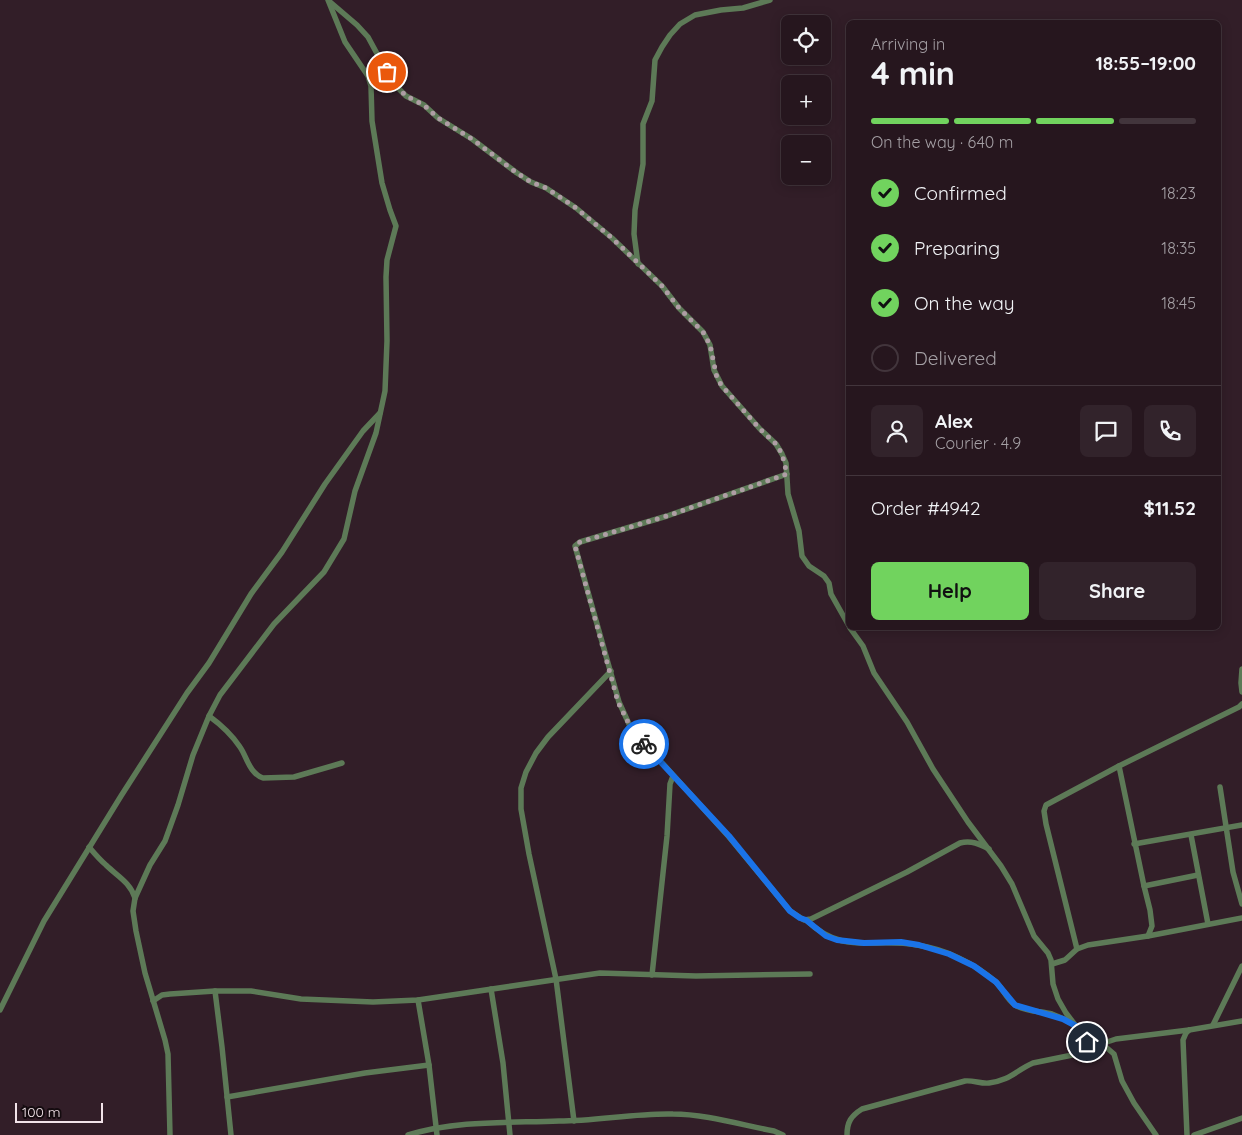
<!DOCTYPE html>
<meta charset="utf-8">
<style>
:root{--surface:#26161e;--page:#32232b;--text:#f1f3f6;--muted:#a49fa4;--line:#42353c;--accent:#71d35e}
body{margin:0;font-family:Quicksand,sans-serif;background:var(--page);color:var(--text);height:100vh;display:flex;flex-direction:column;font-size:19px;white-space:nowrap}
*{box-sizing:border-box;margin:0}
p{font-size:16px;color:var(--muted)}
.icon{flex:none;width:28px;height:28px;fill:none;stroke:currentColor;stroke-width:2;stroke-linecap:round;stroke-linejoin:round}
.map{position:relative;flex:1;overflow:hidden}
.panel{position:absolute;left:846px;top:20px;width:375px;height:610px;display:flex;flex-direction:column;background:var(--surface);border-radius:8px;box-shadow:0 2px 12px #0003,0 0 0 1px var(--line)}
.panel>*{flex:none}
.fabs{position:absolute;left:781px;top:15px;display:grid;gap:10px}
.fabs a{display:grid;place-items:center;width:50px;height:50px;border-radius:8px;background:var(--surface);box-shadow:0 2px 12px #0003,0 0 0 1px var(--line);font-size:25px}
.scale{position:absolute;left:15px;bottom:12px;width:88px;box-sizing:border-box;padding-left:5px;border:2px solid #f2e3e9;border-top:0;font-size:14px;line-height:18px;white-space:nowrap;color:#f2e3e9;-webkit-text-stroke:4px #140b0f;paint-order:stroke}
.pin{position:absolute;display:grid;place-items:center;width:42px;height:42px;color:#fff;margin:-21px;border:2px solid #fff;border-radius:50%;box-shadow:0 1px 5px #0007}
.courier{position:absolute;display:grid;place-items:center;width:50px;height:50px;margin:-25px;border:4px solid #1a73e8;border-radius:50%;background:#fff;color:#222;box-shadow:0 1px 6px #0007}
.overview em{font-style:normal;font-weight:800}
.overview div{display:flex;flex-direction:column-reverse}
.overview{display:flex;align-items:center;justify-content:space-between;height:85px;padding:0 25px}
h1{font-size:32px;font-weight:800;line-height:38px}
.bar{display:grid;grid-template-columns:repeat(4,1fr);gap:8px 5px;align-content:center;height:60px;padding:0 25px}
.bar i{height:6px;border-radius:4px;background:var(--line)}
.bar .current{background:var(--accent)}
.bar p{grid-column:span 4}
.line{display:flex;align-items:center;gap:12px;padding:0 25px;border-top:1px solid var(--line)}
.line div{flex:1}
.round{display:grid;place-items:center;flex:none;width:52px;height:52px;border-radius:8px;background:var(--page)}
ol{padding:0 25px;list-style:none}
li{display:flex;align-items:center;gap:15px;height:55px}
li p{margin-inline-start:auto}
li .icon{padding:5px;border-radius:50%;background:var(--accent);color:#111;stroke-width:4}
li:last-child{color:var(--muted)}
li i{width:28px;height:28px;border:2px solid var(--line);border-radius:50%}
.cta{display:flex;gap:10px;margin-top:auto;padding:10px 25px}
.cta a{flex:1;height:58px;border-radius:8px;background:var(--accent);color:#111;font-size:20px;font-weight:800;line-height:58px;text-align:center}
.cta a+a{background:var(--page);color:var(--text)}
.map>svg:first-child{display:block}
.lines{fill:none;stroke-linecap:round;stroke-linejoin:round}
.minor{stroke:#5d7a57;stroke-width:5.5}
.done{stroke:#af9ea5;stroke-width:5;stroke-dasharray:0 9}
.route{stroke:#1a73e8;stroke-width:6}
</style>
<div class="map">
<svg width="1242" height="1135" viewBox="0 0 1242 1135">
<rect width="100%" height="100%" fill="#321e28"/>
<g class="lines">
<g class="minor">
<path d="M330 2 357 25 368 37 387 72 398 88 406 96 424 105 438 118 472 139 517 173 531 182 546 188 576 208 612 238 662 286 679 308 703 332 710 345 714 370 722 386 760 429 776 444 782 454 786 463 788 494 799 531 802 556 809 566 824 576 829 583 831 594 849 626"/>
<path d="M638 264 634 234 635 210 643 164V124L652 101 655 60 662 47 670 35 680 24 695 15 721 10 743 8 770 0"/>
<path d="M787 474 667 516 580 542 575 546 619 702 629 724 646 745 729 837 790 911 804 920 811 919 907 872 960 843C971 840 980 844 989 849"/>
<path d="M850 628 863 646 874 673 907 722 933 769 968 822 1001 866 1012 884 1034 936 1048 953 1051 960 1053 984 1058 999 1066 1013 1092 1047 1107 1048 1114 1054 1122 1081 1134 1103 1156 1135"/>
<path d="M1242 669 1241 683 1242 692"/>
<path d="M209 716C220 724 232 735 240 747 247 757 249 773 263 778L294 777 342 763"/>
<path d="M1119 766 1144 886 1150 910 1152 926 1148 936"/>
<path d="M1220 787 1233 872 1242 904"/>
<path d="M1191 835 1208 924"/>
<path d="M1134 844 1242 825"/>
<path d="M89 847C94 853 100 860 106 865 117 876 130 882 135 898"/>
<path d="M1144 886 1198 875"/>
<path d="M806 920C844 956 872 937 917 945 945 949 974 963 996 982 1003 989 1007 1000 1015 1005 1025 1012 1041 1011 1052 1014 1060 1017 1066 1020 1073 1024"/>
<path d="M1077 949 1046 824 1044 811 1046 805 1119 766 1239 707 1242 704"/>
<path d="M1052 964 1065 960 1077 949 1088 945 1148 936 1242 918"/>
<path d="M652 975 667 836 670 784 673 776"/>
<path d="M491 989 503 1063 510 1135"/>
<path d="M215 991 222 1047 231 1135"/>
<path d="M418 1000 429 1065 437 1135"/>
<path d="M153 1001 162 995 170 994 215 991H251L301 999 373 1002 418 1000 600 973 696 976 810 974"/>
<path d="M0 1010 44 921 121 796 187 693 209 663 251 594 282 552 325 484 363 431 380 413"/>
<path d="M1213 1025 1242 966"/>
<path d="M1102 1047 1104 1043 1116 1039 1189 1030 1242 1021"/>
<path d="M227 1097 365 1073 429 1065"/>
<path d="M574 1121 556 979 529 854 521 809V788L526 772 536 753 548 737 611 671"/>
<path d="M170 1135 168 1054 165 1040 145 973 136 931 133 911 135 898 150 865 165 841 178 805 193 755 209 716 220 695 274 624 324 572 344 539 355 491 376 433 385 391 387 341 386 277 387 260 396 226 390 210 382 183 372 121 371 86 368 76 345 42 328 0"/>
<path d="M408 1135C457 1120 509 1123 559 1121 597 1121 635 1113 673 1114 705 1114 742 1125 774 1131L783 1135"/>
<path d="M847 1135C847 1122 851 1116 862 1109L965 1081C973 1080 981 1084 989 1083 1011 1080 1015 1071 1033 1063L1102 1049"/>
<path d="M1187 1135 1183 1040 1186 1033 1189 1030"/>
<path d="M1194 1135 1242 1118"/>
</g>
</g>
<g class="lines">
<path class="done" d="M387 72 398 88 406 96 424 105 438 118 472 139 517 173 531 182 546 188 576 208 612 238 662 286 679 308 703 332 710 345 717 378 722 386 760 429 776 444 782 454 787 474 667 516 580 542 575 546 618 702 629 724 644 744"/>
<path class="route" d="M644 744 729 836 790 911 800 918 806 920 826 936 837 940 864 943 901 942 919 945 949 954 974 966 996 982 1015 1005 1063 1019 1076 1026 1087 1042"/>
</g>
</svg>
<div class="fabs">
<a><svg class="icon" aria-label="locate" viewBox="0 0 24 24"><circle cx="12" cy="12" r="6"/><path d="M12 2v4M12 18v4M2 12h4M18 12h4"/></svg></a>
<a>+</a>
<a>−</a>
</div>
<div class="scale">100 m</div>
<div class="pin" style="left:387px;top:72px;background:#ea580c"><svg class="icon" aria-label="bag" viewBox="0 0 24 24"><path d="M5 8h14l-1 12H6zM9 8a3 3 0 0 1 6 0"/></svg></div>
<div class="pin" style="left:1087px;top:1042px;background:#1f2937"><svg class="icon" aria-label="home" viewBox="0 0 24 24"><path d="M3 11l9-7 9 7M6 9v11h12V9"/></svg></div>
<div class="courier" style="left:644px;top:744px"><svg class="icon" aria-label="bike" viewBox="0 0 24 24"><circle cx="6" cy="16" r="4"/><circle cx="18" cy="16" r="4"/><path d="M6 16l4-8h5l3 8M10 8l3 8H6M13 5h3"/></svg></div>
<section class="panel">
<div class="overview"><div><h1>4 min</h1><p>Arriving in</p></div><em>18:55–19:00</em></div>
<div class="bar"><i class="current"></i><i class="current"></i><i class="current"></i><i></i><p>On the way · 640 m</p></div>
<ol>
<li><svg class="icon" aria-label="check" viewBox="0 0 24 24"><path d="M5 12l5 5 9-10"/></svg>Confirmed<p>18:23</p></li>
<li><svg class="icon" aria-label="check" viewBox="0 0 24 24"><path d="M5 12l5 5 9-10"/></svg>Preparing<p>18:35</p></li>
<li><svg class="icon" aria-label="check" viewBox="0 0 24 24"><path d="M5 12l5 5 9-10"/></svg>On the way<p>18:45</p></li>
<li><i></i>Delivered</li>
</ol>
<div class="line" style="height:90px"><a class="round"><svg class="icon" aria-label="person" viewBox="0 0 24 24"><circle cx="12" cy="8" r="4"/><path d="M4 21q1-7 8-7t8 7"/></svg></a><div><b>Alex</b><p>Courier · 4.9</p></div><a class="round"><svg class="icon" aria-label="chat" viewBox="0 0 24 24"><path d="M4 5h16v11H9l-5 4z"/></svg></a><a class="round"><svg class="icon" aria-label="phone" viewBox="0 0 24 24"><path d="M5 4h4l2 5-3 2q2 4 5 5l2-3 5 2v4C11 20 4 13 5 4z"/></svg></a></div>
<div class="line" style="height:65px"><div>Order #4942</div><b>$11.52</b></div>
<div class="cta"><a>Help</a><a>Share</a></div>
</section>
</div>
